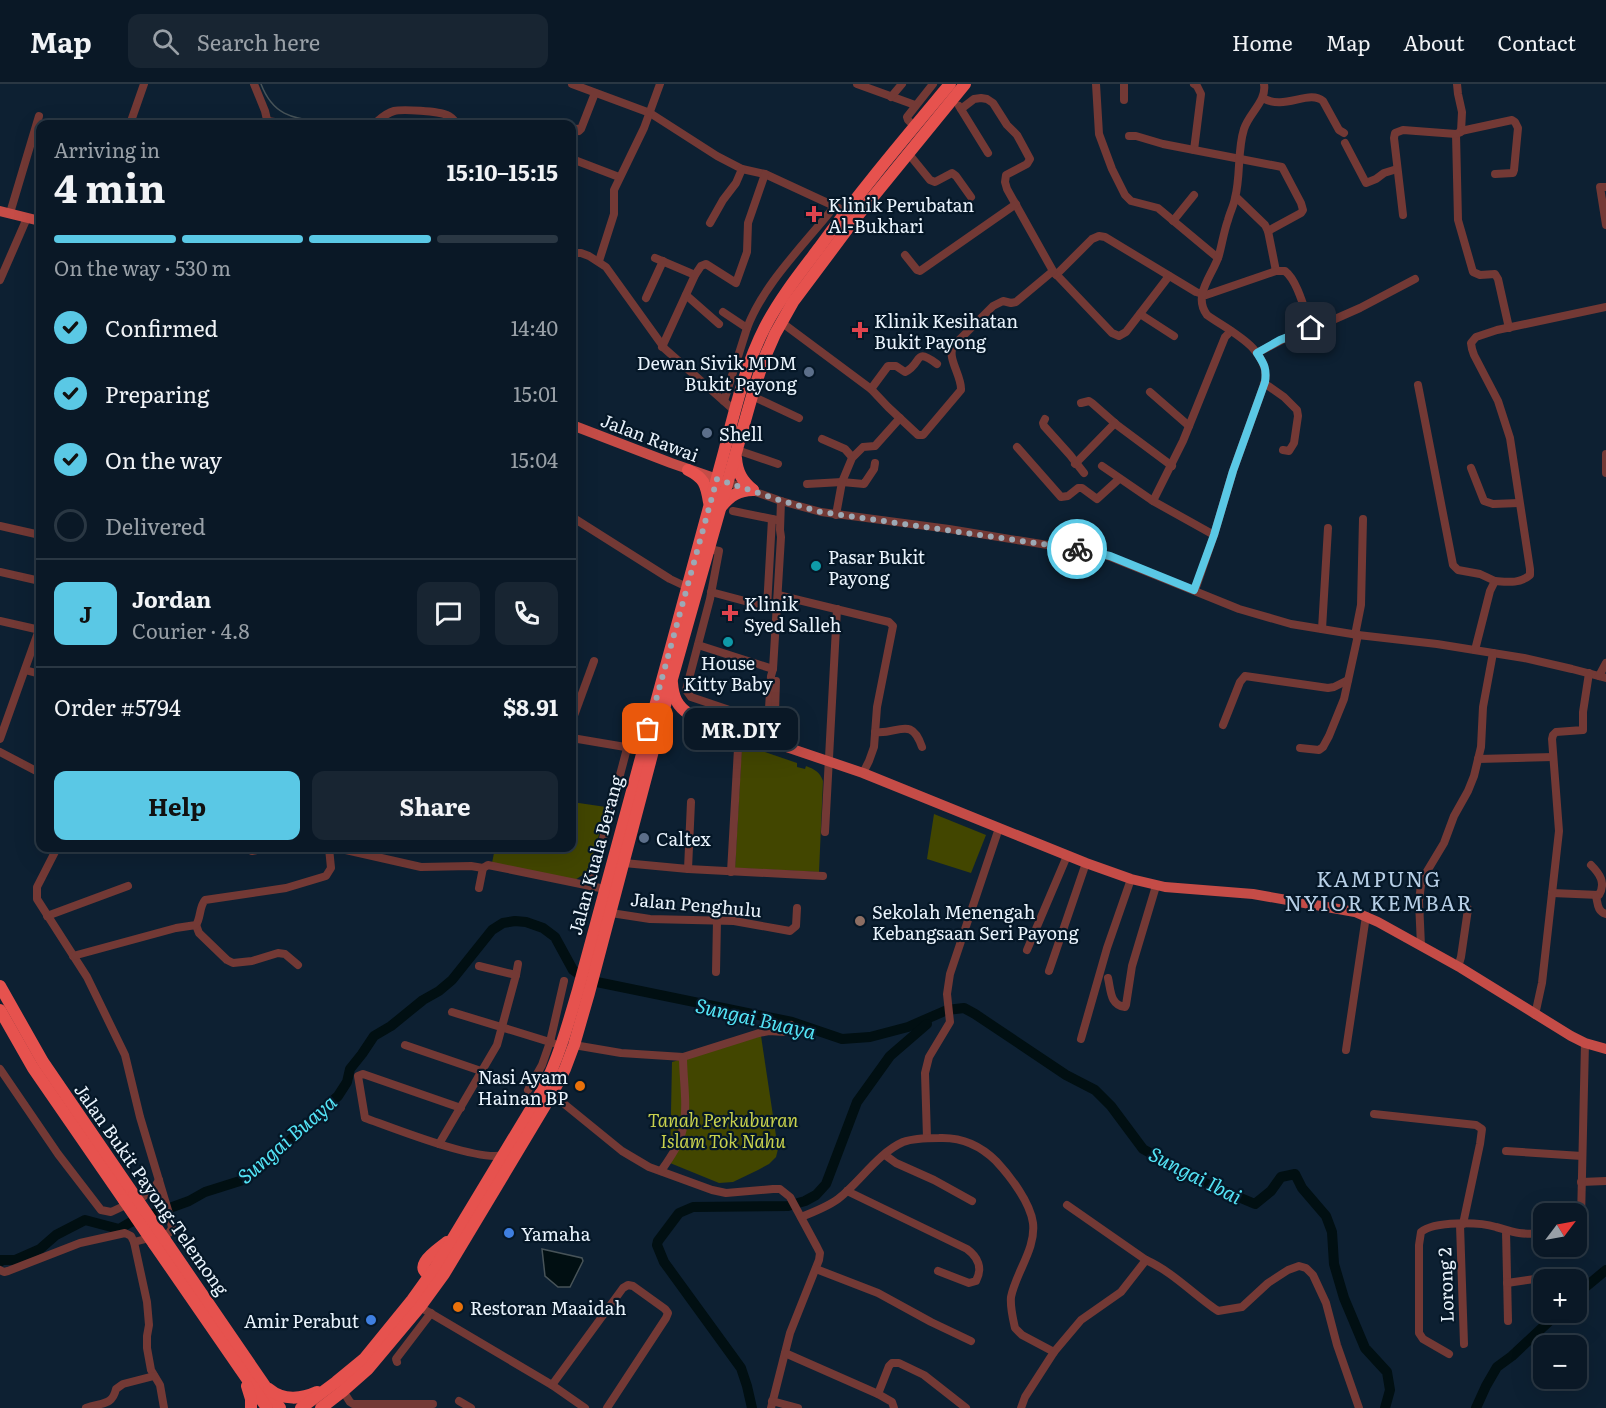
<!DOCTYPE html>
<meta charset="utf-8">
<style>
:root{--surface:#0a1826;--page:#182532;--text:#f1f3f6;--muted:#99a0a7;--line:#2a3743;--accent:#5ac8e5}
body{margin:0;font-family:Literata,serif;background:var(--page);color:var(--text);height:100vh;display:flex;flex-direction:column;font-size:22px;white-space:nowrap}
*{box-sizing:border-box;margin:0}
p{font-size:20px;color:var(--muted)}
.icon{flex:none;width:33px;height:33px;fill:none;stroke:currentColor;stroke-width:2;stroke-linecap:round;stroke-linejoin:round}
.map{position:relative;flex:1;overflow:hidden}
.details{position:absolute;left:36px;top:36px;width:540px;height:732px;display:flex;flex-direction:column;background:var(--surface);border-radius:12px;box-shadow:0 6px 24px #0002,0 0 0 2px var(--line)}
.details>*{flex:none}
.needle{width:39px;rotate:58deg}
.tools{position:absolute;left:1533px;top:1119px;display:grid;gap:12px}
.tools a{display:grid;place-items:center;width:54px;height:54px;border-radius:12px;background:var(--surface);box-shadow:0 6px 24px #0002,0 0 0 2px var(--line);font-size:30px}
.pin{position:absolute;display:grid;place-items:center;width:51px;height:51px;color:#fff;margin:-26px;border-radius:12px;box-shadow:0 3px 9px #0006}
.courier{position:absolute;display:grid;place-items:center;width:60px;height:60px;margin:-30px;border:4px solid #5ac8e5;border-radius:50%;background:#fff;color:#222;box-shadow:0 2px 8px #0007}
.bubble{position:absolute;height:42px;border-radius:12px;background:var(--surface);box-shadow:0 6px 24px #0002,0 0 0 2px var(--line);font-size:20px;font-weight:700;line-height:42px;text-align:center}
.overview em{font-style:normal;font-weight:700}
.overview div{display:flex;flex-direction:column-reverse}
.overview{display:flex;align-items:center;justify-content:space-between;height:102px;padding:0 18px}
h1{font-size:39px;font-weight:700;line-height:45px}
.bar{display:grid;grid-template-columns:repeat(4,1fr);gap:9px 6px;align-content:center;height:72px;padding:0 18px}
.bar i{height:8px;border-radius:4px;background:var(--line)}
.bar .on{background:var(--accent)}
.bar p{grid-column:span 4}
.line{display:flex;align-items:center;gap:15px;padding:0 18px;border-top:2px solid var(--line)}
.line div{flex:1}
.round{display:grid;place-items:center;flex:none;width:63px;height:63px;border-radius:12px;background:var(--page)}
ol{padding:0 18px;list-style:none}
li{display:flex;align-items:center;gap:18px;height:66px}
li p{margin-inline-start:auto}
li .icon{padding:6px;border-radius:50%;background:var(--accent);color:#111;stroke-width:4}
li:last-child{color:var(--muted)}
li i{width:33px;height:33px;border:3px solid var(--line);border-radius:50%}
.cta{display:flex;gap:12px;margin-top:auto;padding:12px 18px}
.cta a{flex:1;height:69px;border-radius:12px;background:var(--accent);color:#111;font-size:24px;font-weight:700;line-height:69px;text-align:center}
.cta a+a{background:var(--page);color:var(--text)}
header{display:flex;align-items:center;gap:36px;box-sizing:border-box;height:84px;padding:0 30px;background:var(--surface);border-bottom:2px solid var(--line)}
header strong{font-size:28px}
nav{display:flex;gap:33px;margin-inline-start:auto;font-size:21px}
.search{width:420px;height:54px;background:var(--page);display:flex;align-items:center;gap:15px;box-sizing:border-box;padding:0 21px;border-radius:12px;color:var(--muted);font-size:22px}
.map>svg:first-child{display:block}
.green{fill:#424600}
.water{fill:#010f12;stroke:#475358;stroke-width:1.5}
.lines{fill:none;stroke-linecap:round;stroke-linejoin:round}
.stream{stroke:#475358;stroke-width:1.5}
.river{stroke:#010f12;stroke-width:10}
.minor{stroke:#733935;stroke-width:8}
.major{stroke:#c54c47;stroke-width:10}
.highway{stroke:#e6524e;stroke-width:12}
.highway-bridge{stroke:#e6524e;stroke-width:12}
.done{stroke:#9ca9b5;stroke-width:6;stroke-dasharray:0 10.8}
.route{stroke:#5ac8e5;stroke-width:8}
.health-dot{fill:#e0444e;stroke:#051727;stroke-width:2}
.service-dot{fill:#5c6f8a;stroke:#051727;stroke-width:2}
.culture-dot{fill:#0f9aa8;stroke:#051727;stroke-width:2}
.education-dot{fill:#8d6e63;stroke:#051727;stroke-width:2}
.food-dot{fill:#e8710a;stroke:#051727;stroke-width:2}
.shop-dot{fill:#3f7fe0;stroke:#051727;stroke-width:2}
.labels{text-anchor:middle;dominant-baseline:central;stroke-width:4.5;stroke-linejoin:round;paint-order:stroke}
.poi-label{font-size:18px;fill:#e9f3fc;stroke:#051727;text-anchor:start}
.street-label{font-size:18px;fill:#e9f3fc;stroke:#051727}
.park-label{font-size:18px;font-style:italic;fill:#c8d14d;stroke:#051727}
.water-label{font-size:20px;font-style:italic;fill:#53e3f5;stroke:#051727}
.quarter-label{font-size:21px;letter-spacing:1.5px;fill:#b7cfe6;stroke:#051727}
</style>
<header>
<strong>Map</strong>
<div class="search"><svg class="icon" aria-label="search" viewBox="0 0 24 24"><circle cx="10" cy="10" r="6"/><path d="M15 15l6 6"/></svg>Search here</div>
<nav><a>Home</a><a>Map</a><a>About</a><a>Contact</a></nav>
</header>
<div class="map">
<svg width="1606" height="1324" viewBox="0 0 1606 1324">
<rect width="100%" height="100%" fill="#0d2032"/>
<g class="green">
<path d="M742 660 797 679V683L805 685 806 682C814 685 820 688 823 697L819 788 735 784Z"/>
<path d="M572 718 606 723 590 786 575 796 492 779 495 764H572Z"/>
<path d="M934 730 986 751 971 789 927 775Z"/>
<path d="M761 952 778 1065 776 1073 769 1080 758 1086 733 1098 719 1099 670 1079 672 978Z"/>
</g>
<path class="water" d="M542 1165 582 1174 583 1177 570 1203H558L545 1192Z"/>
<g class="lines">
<g class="stream">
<path d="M261 0C275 37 300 34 333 40"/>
<path d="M0 1175V1176"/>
</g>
<g class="river">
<path d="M0 1178V1176H15L40 1165 56 1151 85 1136 119 1145 131 1138 189 1117 205 1108 243 1096 263 1081 338 1012 347 998 350 985 362 970 374 952 391 942 423 916 439 907 452 896 492 846 503 839 515 837 526 838 543 844 555 853 573 886 587 896 792 938 842 955 870 953 908 943 947 926 964 924 975 930 1066 991 1095 1006 1111 1022 1143 1065 1198 1096 1255 1120 1271 1107 1281 1093 1295 1090 1302 1104 1326 1132 1332 1148 1334 1180 1344 1214 1365 1264 1387 1288 1390 1306 1385 1324"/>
<path d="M1576 1211 1606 1186"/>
<path d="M752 1324 747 1302 741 1284 664 1178 657 1161 658 1157 679 1129 693 1123 788 1122 805 1117 816 1111 826 1100 857 1018 890 972 927 940"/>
<path d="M1476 1324 1486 1302 1497 1283 1512 1272 1559 1228"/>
</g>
<g class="minor">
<path d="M254 0 265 27 268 40"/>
<path d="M572 0 650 29 717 72 742 85 765 90 845 127"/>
<path d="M857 0 915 21"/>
<path d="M1096 0 1099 50 1112 85 1125 111 1131 117 1158 124 1218 174"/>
<path d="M1194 0 1197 2 1201 10 1194 66"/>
<path d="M1457 0 1458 10 1462 28 1461 48 1456 50 1458 136 1473 188 1480 191 1495 190 1498 195 1509 244"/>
<path d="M891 13 902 0"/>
<path d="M1263 14C1284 27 1309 5 1323 17L1339 46 1344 49"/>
<path d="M1124 16V0"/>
<path d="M959 22 988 69"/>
<path d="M961 25 974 15 981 14 987 15 993 19 1007 41 1017 51 1030 75 1027 80 1006 91 1005 98 1007 105 1053 187 1112 249 1119 252 1126 248 1169 192"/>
<path d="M268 37 288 40"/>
<path d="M130 40 144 0"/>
<path d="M374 40C380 35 386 29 394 27 402 25 439 27 447 31 452 33 454 36 457 40"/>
<path d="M914 42 908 36 907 33 933 0"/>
<path d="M577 45 579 47 581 45 595 9"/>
<path d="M1461 47 1512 36 1515 38 1518 44 1514 86 1513 89 1495 90"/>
<path d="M1129 52H1136L1163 60 1282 83 1301 119 1303 126 1301 129 1268 147"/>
<path d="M1345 59 1366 99 1376 95 1384 89 1397 85"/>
<path d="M908 69 930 96 935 98 952 89 956 92 971 113"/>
<path d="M572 75 619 93"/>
<path d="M1606 103H1600L1606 141"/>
<path d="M1236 113 1265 141 1268 147 1276 187"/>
<path d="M10 129 39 32"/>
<path d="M1403 131 1394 54 1395 49 1403 46 1456 50"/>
<path d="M1173 137 1194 111"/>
<path d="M710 139 723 116 736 99 742 85"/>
<path d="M572 169H581L589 172 606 183 665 265 735 327"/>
<path d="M905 171 917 186 920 187 1016 120"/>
<path d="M655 174 695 191"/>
<path d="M599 177 614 130V106L644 44 660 0"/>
<path d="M1056 191 1092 155 1099 152 1105 153 1196 208 1206 211 1212 209 1276 187H1285C1298 197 1305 228 1311 244"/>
<path d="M0 196 27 134"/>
<path d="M686 211 719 240"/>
<path d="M646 214 663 177"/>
<path d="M723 228 747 244"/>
<path d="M1140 230 1174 252"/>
<path d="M781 238 871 305 888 323 918 351H923L961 306C962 292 947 275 953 262L993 222 1003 217 1011 219 1016 218 1053 187"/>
<path d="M662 263 695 191 701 182 706 180 736 199 747 168 748 139 765 90"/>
<path d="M1257 269 1301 246 1326 239 1360 224 1415 195"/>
<path d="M1264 299 1284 313 1297 326 1298 332 1294 359 1289 367 1283 366"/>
<path d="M1418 301 1453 481 1458 486 1480 490 1495 497"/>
<path d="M871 305 888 282H896L905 288C923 280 913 262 937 280"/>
<path d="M1150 308 1189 342"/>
<path d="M752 312 799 334"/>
<path d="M724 317 747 244C764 199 805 160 834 123"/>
<path d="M1081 319 1089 317 1092 319 1117 341 1172 382"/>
<path d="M1045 335 1043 339 1044 342 1070 371 1084 389"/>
<path d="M822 355 845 365 852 373"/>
<path d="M1017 363 1061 413 1068 412 1078 404H1082L1097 415 1119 395"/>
<path d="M737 366 778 380"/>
<path d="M1606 370V389"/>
<path d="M1075 380 1115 339"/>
<path d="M1102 382 1153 417 1214 451"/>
<path d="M1471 384 1484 417 1493 420 1519 419"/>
<path d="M724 397 781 417 821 428 949 445 1103 470 1239 525 1291 540 1358 551 1437 560 1524 574 1572 585 1606 594"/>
<path d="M807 400 842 398 864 400 874 385 875 379"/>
<path d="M1153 417 1183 357 1225 253 1231 247"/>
<path d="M733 427 777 436"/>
<path d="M836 431 842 398 852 374 863 363 875 362 900 334"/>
<path d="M572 433 670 495 687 503"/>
<path d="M0 442 40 451"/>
<path d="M709 465 719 467 710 515 686 606 691 613 768 639"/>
<path d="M0 488 40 497"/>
<path d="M1195 506 1214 451 1233 387 1265 298C1271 265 1229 247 1207 231 1192 211 1213 191 1219 171 1222 160 1224 147 1228 136 1230 128 1234 121 1235 114 1241 91 1237 67 1244 45 1249 29 1267 17 1264 0"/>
<path d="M711 508 771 524"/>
<path d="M778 511 889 538 893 542 877 623 874 663 869 677 863 689"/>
<path d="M767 523 772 435"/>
<path d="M0 537 40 546"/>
<path d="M1322 545 1328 444"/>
<path d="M1355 551 1361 521 1363 435"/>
<path d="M698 561 773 585"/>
<path d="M1475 566 1490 507 1495 497C1507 498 1520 500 1530 491V485L1510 354 1498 317 1474 271 1472 265 1471 259 1476 253 1497 246 1606 223"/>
<path d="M25 586 40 590"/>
<path d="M1599 592 1606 579"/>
<path d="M572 637 594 577"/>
<path d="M1223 641 1240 598 1245 592 1328 604 1334 603 1348 596"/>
<path d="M875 648C898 651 911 631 922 663"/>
<path d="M572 654 643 666"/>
<path d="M0 655 40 543"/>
<path d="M767 657 771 592 773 585 781 453 780 446 781 417"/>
<path d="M774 659 776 597"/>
<path d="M1300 664 1319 666 1323 663 1329 652 1344 615 1358 551"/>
<path d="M0 668 40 689"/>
<path d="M1478 675 1553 673"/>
<path d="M825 748 837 525"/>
<path d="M57 764 37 803V815L87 893 125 971 140 1033 170 1133 172 1144 169 1149 134 1158"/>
<path d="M337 764 421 783 471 782 483 784"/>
<path d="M252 767 266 764"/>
<path d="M624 779 688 785 823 792"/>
<path d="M688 785 691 718"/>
<path d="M731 788 739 647"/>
<path d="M479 804 483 784 488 781 605 805"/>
<path d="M1552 809 1599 811C1606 799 1600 790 1591 781"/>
<path d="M1596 812C1598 820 1597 827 1606 830"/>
<path d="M611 829 650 835 734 837 790 847 796 842 797 824"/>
<path d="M47 832 128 802"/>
<path d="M196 841 199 849 227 876 233 879 252 877 278 869 285 870 298 881"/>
<path d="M580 841 633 642 648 645"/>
<path d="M1421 862 1419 817 1421 801 1426 789 1444 759 1454 732 1468 707 1474 692 1481 663 1483 623 1493 569"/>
<path d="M1027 866 1067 772"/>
<path d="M73 872 176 844 196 841C201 834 199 823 205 816L286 804 326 792 331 784 329 764"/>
<path d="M1458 883 1461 873 1468 825"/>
<path d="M1049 887 1086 779"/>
<path d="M716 888 717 836"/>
<path d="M516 891 518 880"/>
<path d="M1108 894C1111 907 1110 921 1125 923L1126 921 1132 882 1156 802"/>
<path d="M452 928 553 959"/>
<path d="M1535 931 1542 899 1559 747 1552 655 1553 651 1556 648 1583 646V628L1589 589"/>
<path d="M1081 955 1107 864 1131 795"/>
<path d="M405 961 481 987"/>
<path d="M574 961 621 969 683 973 759 949 769 947 785 948 791 941"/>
<path d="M1346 966 1366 832"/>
<path d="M0 985 58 1070 101 1126 111 1128 143 1113 154 1104 159 1096"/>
<path d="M528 1006 542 981 550 958 564 897"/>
<path d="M552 1010 622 1067 649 1083 712 1106 726 1109 773 1105H780L790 1113 817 1163 820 1169 819 1176 790 1249 771 1324"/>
<path d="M461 1024 363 990 358 992 365 1034C393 1044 478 1078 503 1071"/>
<path d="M1374 1030 1476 1041 1482 1045 1480 1060 1463 1140"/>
<path d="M927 1054 925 989 929 973 950 938 947 910 950 890 999 744"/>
<path d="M439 1060 497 961 516 891 479 882"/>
<path d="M1506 1067 1582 1072"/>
<path d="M885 1071 896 1079 934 1096 972 1117"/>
<path d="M661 1087C670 1074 680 1060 683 1044 688 1021 683 996 683 973"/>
<path d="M1581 1098 1606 1097"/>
<path d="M847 1107 967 1165C978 1173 983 1184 976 1197L969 1199 938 1187"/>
<path d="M1067 1121 1146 1176C1173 1188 1194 1211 1218 1227L1242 1223 1268 1199 1288 1186 1299 1182 1306 1184 1313 1191 1326 1219 1337 1261 1359 1324"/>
<path d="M801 1133C814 1128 827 1123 838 1115 859 1099 878 1069 903 1058 914 1054 927 1054 939 1054 962 1053 980 1061 996 1077 1010 1092 1030 1118 1033 1139 1036 1165 1016 1188 1011 1213 1010 1223 1013 1235 1015 1244L1022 1251 1054 1268"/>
<path d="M1460 1141 1464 1260"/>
<path d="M1576 1143 1579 1140 1581 1135 1585 959"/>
<path d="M1506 1147 1508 1237"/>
<path d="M816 1185 878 1209 931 1238 971 1257"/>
<path d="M0 1186 4 1188 8 1187 80 1159 125 1149 131 1152 134 1158 147 1218 149 1241 147 1252V1264L151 1286 160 1301 164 1324"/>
<path d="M1507 1199 1556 1192"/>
<path d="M420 1223 552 1301 585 1324"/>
<path d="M785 1269 878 1310 892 1318 894 1324"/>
<path d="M1449 1270 1423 1255 1419 1249V1161L1421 1148C1434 1137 1479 1138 1496 1143 1504 1145 1511 1148 1519 1149 1527 1150 1536 1150 1544 1149"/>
<path d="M397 1278 396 1275 431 1229"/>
<path d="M552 1301 623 1204 628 1201 633 1202 665 1225 668 1229 666 1234 607 1324"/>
<path d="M343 1307 350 1318 353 1320H433"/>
<path d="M878 1310 889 1282 892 1279H899L924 1291 966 1324"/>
<path d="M459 1317 471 1324"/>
<path d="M772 1317 798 1324"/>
<path d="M86 1324C100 1318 112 1323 116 1305L123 1300 154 1292"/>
<path d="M1021 1324 1025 1313 1054 1268 1081 1236 1121 1208 1146 1176"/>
</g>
<g class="major">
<path d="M0 127 40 137"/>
<path d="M572 341 671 379 717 395"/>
<path d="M689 630 863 689 1086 779 1131 795 1165 803 1253 810 1355 828 1378 838 1461 884 1571 952 1585 959 1606 965"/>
</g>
<g class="highway">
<path d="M736 374C737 388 742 397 753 406"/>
<path d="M688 386C704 394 706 400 709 418"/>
<path d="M721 423C730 412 739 406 753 406"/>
<path d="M672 599C673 613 677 622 689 630"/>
<path d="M0 902 43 978 134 1111"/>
<path d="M0 926 33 984 124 1116"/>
<path d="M165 1156 280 1324"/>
<path d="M154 1160 267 1324"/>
<path d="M435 1193C407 1185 437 1166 447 1158"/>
<path d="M247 1302 251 1315V1324"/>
<path d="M269 1305C283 1317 302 1315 317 1308"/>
<path d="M301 1324 336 1298 364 1275 412 1216 435 1184 543 1005C559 973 568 940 578 906L724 368C735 326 745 282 765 243 780 214 800 189 819 164 860 107 905 54 950 0"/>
<path d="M321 1324 343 1307 368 1285 420 1223 444 1190 552 1010 565 985 574 961 589 909 672 595 752 312 764 275 775 250 793 218 855 135 965 0"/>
</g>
<g class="highway-bridge">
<path d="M134 1111 165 1156"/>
<path d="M124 1116 154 1160"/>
</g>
</g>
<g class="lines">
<path class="done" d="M648 645 717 395 782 417 821 428 1077 465"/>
<path class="route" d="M1077 465 1110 472 1194 506 1214 451 1233 387 1265 298C1267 284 1264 280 1257 269L1280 256 1311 244"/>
</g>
<g class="health-dot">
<path d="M811 121h6v6h6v6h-6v6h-6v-6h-6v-6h6z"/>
<path d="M857 237h6v6h6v6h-6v6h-6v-6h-6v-6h6z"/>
<path d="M727 520h6v6h6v6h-6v6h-6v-6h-6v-6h6z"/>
</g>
<g class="service-dot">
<circle cx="809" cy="288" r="6"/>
<circle cx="707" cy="349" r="6"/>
<circle cx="644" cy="754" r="6"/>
</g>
<g class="culture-dot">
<circle cx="816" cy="482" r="6"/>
<circle cx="728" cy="558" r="6"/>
</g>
<circle class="education-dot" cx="860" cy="837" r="6"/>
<g class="food-dot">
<circle cx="580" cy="1002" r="6"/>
<circle cx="458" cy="1223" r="6"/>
</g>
<g class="shop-dot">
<circle cx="509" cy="1149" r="6"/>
<circle cx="371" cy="1236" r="6"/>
</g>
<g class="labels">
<g class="poi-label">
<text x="828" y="120">Klinik Perubatan<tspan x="828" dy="21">Al-Bukhari</tspan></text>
<text x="874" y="236">Klinik Kesihatan<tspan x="874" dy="21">Bukit Payong</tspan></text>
<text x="797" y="278" text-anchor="end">Dewan Sivik MDM<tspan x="797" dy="21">Bukit Payong</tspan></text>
<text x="719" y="349">Shell</text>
<text x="828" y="472">Pasar Bukit<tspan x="828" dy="21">Payong</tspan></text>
<text x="744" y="519">Klinik<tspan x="744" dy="21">Syed Salleh</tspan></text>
<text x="728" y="578" text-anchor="middle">House<tspan x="728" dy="21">Kitty Baby</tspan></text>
<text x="656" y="754">Caltex</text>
<text x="872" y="827">Sekolah Menengah<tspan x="872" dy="21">Kebangsaan Seri Payong</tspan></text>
<text x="568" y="992" text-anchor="end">Nasi Ayam<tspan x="568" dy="21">Hainan BP</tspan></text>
<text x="521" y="1149">Yamaha</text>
<text x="470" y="1223">Restoran Maaidah</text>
<text x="359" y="1236" text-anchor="end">Amir Perabut</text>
</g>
<g class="street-label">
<text transform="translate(650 353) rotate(21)">Jalan Rawai</text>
<text transform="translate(595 771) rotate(-75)">Jalan Kuala Berang</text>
<text transform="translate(696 820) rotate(5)">Jalan Penghulu</text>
<text transform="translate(152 1105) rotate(55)">Jalan Bukit Payong-Telemong</text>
<text transform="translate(1445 1201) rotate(-92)">Lorong 2</text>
</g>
<g class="park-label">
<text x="723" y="1035">Tanah Perkuburan<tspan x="723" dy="21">Islam Tok Nahu</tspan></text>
</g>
<g class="water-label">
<text transform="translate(756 933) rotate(13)">Sungai Buaya</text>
<text transform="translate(286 1054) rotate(-41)">Sungai Buaya</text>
<text transform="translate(1196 1090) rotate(27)">Sungai Ibai</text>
</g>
<g class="quarter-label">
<text x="1379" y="793">KAMPUNG<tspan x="1379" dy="24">NYIOR KEMBAR</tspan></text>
</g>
</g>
</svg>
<div class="tools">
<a><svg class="needle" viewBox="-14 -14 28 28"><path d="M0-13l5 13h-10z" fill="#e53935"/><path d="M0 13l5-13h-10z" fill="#99a0a7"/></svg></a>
<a>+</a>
<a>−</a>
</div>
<div class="pin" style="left:648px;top:645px;background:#ea580c"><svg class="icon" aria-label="bag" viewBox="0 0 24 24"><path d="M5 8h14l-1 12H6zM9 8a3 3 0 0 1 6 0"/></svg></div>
<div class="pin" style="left:1311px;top:244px;background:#1f2937"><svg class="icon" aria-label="home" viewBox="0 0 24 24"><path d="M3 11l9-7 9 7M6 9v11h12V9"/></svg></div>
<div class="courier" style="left:1077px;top:465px"><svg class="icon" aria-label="bike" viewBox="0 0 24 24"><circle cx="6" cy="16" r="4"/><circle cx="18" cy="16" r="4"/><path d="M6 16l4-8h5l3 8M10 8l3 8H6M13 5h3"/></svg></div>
<div class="bubble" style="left:684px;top:624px;width:114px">MR.DIY</div>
<section class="details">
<div class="overview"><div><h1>4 min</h1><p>Arriving in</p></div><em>15:10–15:15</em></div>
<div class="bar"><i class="on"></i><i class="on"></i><i class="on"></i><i></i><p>On the way · 530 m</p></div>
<ol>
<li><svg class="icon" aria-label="check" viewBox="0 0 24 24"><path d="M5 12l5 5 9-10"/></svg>Confirmed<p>14:40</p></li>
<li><svg class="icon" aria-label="check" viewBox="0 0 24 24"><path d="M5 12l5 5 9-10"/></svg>Preparing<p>15:01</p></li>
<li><svg class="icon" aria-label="check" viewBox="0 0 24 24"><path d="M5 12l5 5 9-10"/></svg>On the way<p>15:04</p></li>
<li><i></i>Delivered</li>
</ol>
<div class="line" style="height:108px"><b class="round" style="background:var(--accent);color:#111">J</b><div><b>Jordan</b><p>Courier · 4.8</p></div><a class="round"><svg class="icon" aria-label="chat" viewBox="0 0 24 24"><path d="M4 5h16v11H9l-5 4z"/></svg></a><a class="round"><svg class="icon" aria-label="phone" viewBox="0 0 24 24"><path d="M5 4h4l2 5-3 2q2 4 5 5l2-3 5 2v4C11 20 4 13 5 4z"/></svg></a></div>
<div class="line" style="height:78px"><div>Order #5794</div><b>$8.91</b></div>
<div class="cta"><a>Help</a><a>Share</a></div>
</section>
</div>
